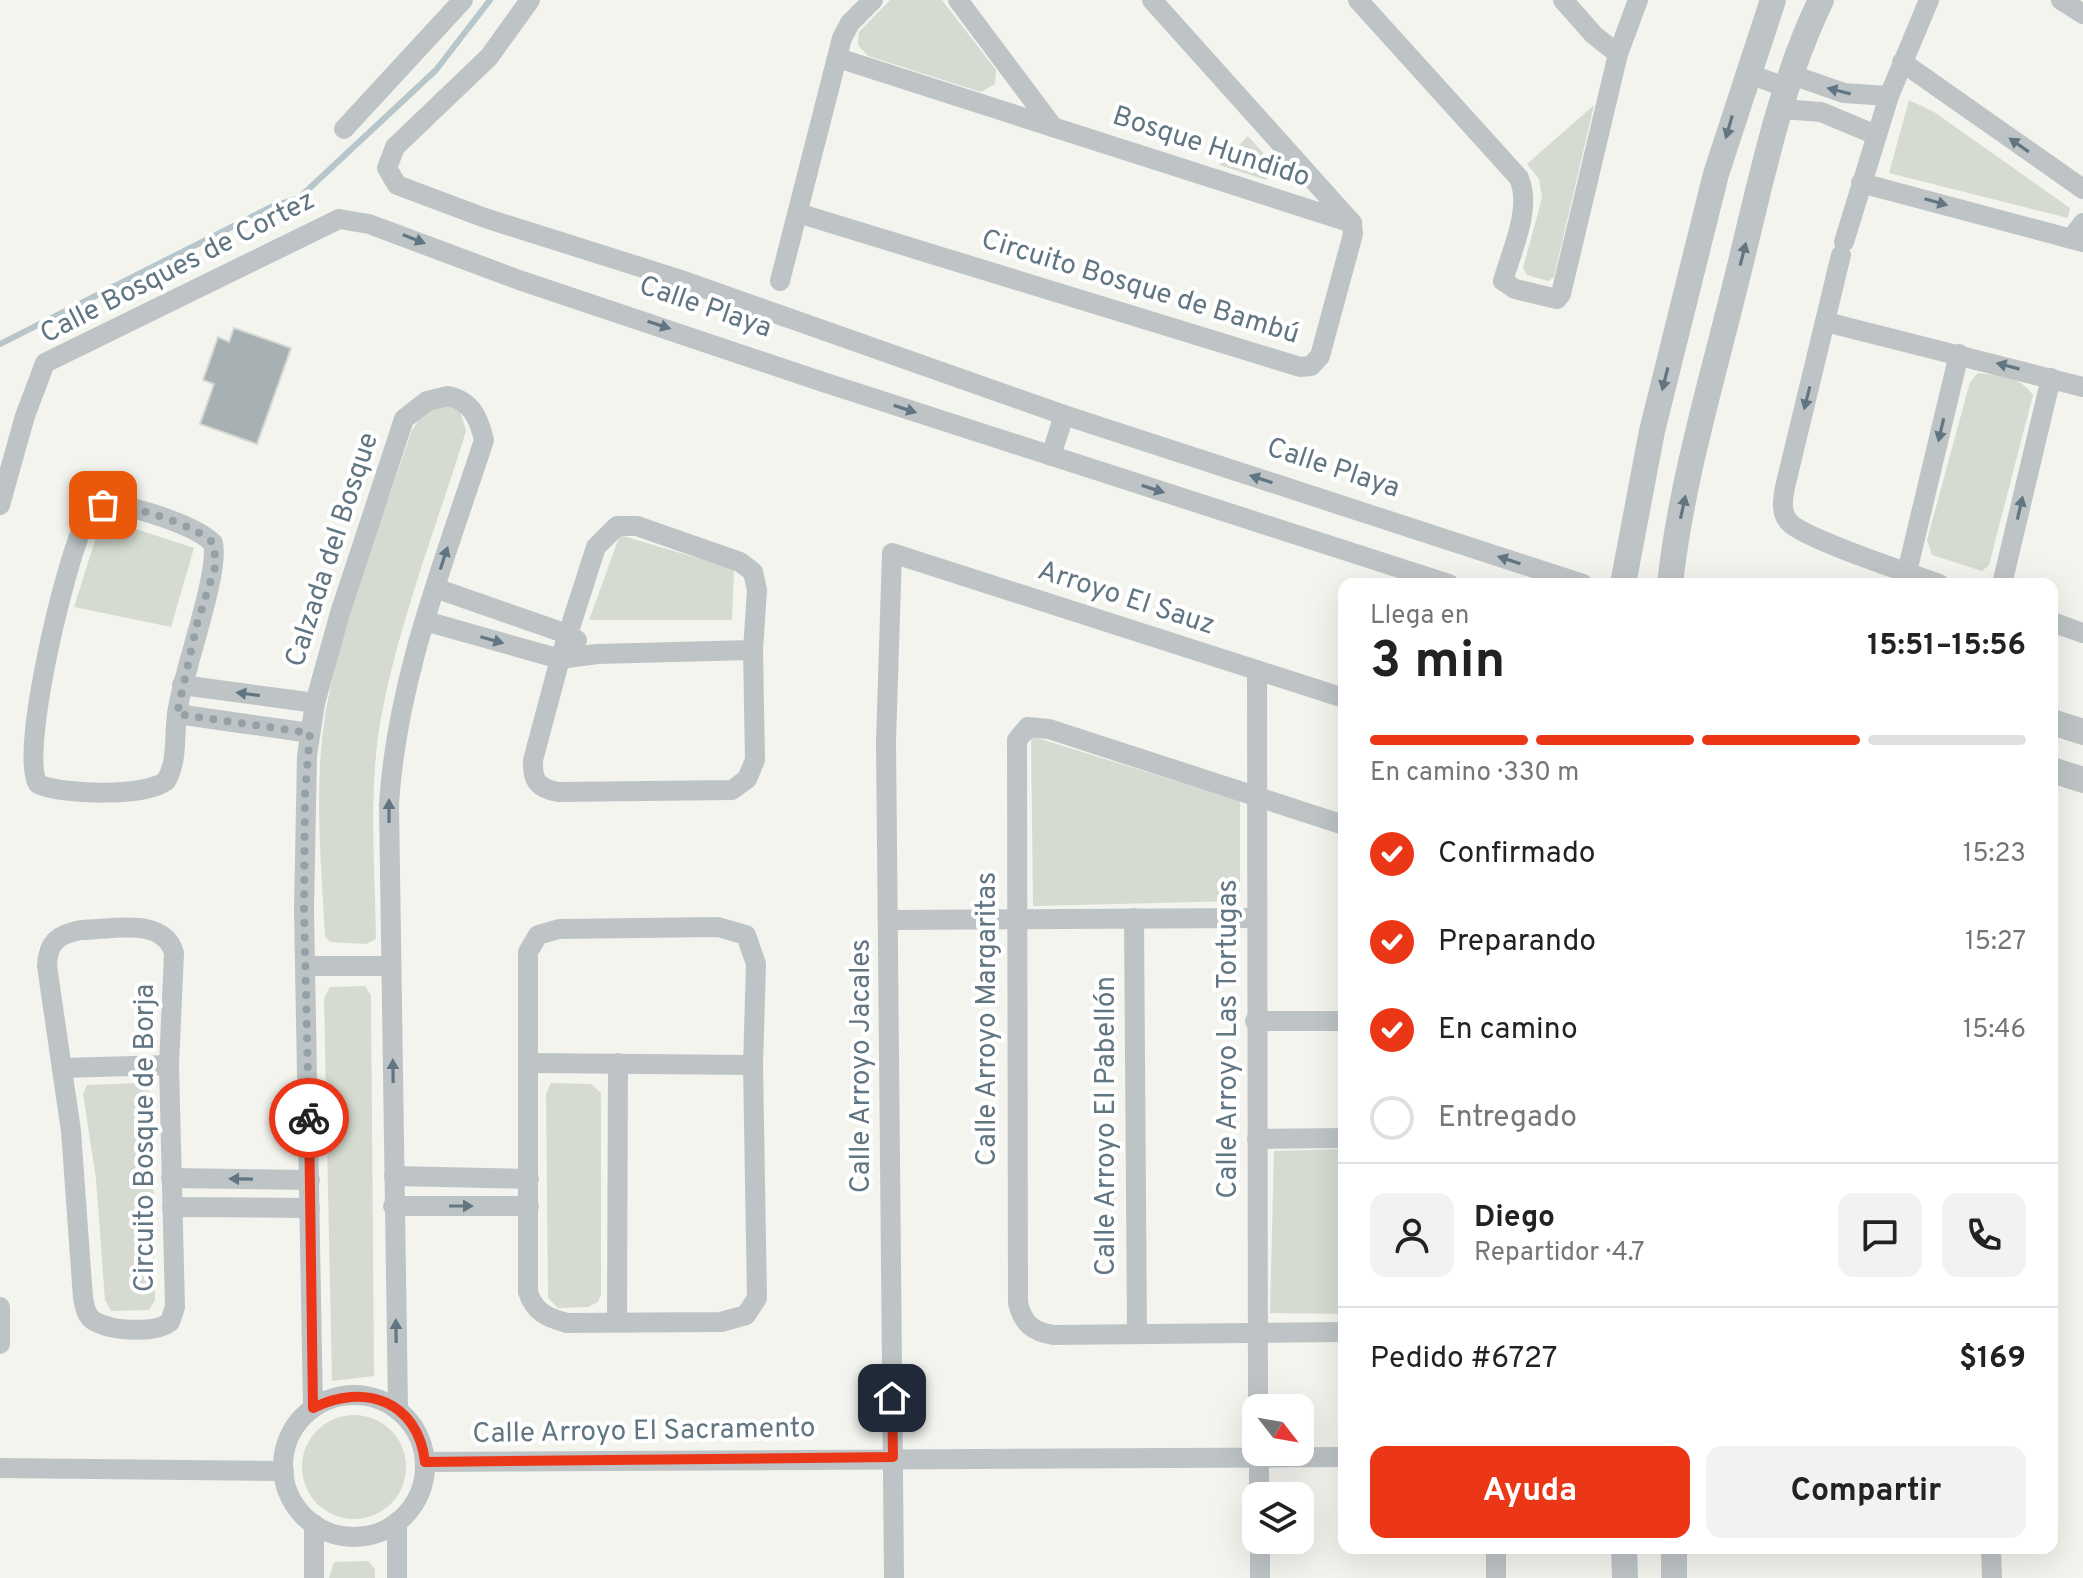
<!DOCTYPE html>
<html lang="es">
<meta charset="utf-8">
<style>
:root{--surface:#fff;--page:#f2f2f2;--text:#222;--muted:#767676;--line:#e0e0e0;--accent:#eb3618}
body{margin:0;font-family:Overpass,sans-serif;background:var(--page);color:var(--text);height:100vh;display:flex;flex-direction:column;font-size:30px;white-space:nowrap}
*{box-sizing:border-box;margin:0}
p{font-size:26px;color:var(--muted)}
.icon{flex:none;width:44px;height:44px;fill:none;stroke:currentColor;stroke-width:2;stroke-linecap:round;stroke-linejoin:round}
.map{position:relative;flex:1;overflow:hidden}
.drawer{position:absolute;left:1338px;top:578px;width:720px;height:976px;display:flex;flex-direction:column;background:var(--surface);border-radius:16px;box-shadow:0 8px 32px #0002}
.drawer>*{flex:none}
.needle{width:52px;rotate:121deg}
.tools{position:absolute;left:1242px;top:1394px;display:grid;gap:16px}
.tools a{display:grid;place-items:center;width:72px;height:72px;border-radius:16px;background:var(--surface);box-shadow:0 8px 32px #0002;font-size:40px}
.pin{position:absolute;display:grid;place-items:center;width:68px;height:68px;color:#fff;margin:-34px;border-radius:16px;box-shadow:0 4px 12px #0006}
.courier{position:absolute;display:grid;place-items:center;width:80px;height:80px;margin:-40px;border:6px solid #eb3618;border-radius:50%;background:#fff;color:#222;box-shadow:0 2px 10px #0007}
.summary em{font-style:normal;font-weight:700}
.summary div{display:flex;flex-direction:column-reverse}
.summary{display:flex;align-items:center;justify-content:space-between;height:136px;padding:0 32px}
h1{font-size:52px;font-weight:700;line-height:60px}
.bar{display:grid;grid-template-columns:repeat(4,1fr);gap:12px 8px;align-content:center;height:96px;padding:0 32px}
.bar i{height:10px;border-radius:6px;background:var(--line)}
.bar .selected{background:var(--accent)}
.bar p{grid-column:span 4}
.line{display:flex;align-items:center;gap:20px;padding:0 32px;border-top:2px solid var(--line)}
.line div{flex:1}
.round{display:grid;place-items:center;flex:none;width:84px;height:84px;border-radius:16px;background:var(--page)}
ol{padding:0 32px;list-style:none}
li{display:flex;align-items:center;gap:24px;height:88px}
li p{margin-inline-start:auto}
li .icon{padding:8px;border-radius:50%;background:var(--accent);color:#fff;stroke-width:4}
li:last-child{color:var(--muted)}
li i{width:44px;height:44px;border:4px solid var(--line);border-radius:50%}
.primary-button{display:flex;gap:16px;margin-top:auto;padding:16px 32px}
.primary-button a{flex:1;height:92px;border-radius:16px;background:var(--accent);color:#fff;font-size:32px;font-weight:700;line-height:92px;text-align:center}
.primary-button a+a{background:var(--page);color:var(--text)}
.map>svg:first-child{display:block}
.green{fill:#d5dbd0}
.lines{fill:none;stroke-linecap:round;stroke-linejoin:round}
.stream{stroke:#b7c6ca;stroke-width:6}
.building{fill:#a7b1b4;stroke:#d5d5d2;stroke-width:2}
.minor{stroke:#bec4c6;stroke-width:20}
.tertiary{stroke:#bec4c6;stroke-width:26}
.oneway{fill:#617682}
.done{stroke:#94a2a8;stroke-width:8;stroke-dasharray:0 14.4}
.route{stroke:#eb3618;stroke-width:10}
.labels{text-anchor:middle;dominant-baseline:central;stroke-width:8;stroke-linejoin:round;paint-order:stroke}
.street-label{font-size:28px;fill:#617682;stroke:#fff}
</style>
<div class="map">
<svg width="2083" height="1578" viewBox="0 0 2083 1578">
<rect width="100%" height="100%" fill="#f4f4ef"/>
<g class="green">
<path d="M890 0H942L996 70 995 84 981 92 868 56 858 45 859 32Z"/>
<path d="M1909 100 1934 112 2070 208 2068 218 1889 173Z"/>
<path d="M1594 105 1554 277 1548 281 1527 275 1523 268 1542 198 1539 179 1527 164Z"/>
<path d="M1248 136 1273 164 1274 172 1266 180 1219 165Z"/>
<path d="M1978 373C2000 376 2020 376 2033 395L1989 565 1982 571 1932 555 1927 540 1970 382Z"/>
<path d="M438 403 459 407 466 431C437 525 399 621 381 718 368 790 375 867 376 939L366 944 330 942 325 936C321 860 313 780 327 704 345 611 382 520 412 430L427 408Z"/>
<path d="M102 518 194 548 171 627 74 607Z"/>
<path d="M620 535 734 569 732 620H589Z"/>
<path d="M1031 736 1240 801V901L1033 906Z"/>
<path d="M365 986 371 995 374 1376 332 1381 324 998 330 987Z"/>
<path d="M140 1083 152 1095 155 1300 149 1310 111 1311 105 1300 96 1179 83 1094 87 1085Z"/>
<path d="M551 1083 591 1084 601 1093V1294L598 1302 588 1307 558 1308 548 1298 546 1094Z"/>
<path d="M1344 1149V1314L1270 1313 1274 1151Z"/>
<circle cx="354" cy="1467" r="52"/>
<path d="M368 1561 375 1569V1578H329L334 1562Z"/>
</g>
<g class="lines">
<path class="stream" d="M0 344 273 206 299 198 436 70 490 0"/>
</g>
<path class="building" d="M234 328 291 348 257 444 200 424 214 384 203 380 218 337 229 342Z"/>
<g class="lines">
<g class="minor">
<path d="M530 0 489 57 395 147 387 168 397 185 485 218 678 279 1064 415 1583 584"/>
<path d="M958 0 1053 127"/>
<path d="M1358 0 1519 178C1532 209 1512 249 1503 281L1515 289 1557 299 1561 294 1618 54 1638 0"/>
<path d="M1563 0 1594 35 1618 54"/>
<path d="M2061 0 2083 14"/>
<path d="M838 58 1352 223"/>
<path d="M1902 62 2083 189"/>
<path d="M1746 73 1788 88"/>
<path d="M1792 75 1844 93 1889 96"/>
<path d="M1782 109 1821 112 1876 135"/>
<path d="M344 129 463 0"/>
<path d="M1861 183 2083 242"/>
<path d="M798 213 1300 367 1311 366 1320 356 1353 234 1352 223 1152 0"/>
<path d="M2071 239 2083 223"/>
<path d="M1844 242 1889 96 1929 0"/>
<path d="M1841 255 1785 487C1783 499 1780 512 1789 522 1804 539 1912 574 1939 584"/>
<path d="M780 281 842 38 850 23 873 0"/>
<path d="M1826 322 2083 387"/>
<path d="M1051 456 1064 415"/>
<path d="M0 505 25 416 45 363 339 219 369 224 519 280 823 382 1449 584"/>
<path d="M103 505C128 503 195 525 213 543 220 572 184 669 178 708 173 733 179 759 166 781 145 797 61 795 38 784 19 754 65 564 83 527 87 517 93 511 103 505Z"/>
<path d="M617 526H637L740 562 753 572 757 590 753 650 755 760 747 779 732 790 558 792C537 788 532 780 533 760L560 659 596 547Z"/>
<path d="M1907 572 1959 354"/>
<path d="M2002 584 2051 378"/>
<path d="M435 588 567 634 577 640"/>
<path d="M425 621 560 659 597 654 753 650"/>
<path d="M2052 622 2083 633"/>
<path d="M1257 670 1258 1408"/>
<path d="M182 685 315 703"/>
<path d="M177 714 310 733"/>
<path d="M1344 825 1049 729 1028 727 1017 740 1018 1303C1023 1324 1033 1332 1054 1335L1344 1332"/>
<path d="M1134 918 1137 1333"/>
<path d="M890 920 1256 918"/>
<path d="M718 927 746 935 756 964 753 1065 757 1298 746 1315 721 1322 567 1323C548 1318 534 1312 528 1292V952L538 935 559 929Z"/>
<path d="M81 930C111 930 164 916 174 953L169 1065 175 1307 170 1322C155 1334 111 1331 94 1321 86 1316 85 1307 83 1298L71 1131 47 966C48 942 58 934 81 930Z"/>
<path d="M307 966H391"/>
<path d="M1255 1021H1344"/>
<path d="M529 1063 753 1065"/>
<path d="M62 1068 169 1065"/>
<path d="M1257 1139 1344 1138"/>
<path d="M394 1176 529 1179"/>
<path d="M171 1178 310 1180"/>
<path d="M393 1206H529"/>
<path d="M172 1207 310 1208"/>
<path d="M0 1307V1344"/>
<path d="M617 1322 618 1063"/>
<circle cx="354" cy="1466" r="71"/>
<path d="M313 1408 304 910 307 756 315 703 340 613 404 419 427 401 448 396C472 401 479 419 484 440 445 560 397 677 389 804L398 1409"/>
<path d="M1259 1452V1496"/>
<path d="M425 1462 1344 1457"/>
<path d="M0 1468 284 1471"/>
<path d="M1260 1540V1578"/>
<path d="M1496 1548V1578"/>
<path d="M1991 1548 1992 1578"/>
<path d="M314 1578V1524"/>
<path d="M397 1578V1522"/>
<path d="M894 1578 886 741 892 553 1344 698"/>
</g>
<g class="tertiary">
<path d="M1623 584 1652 431 1716 174 1773 0"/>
<path d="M1670 584C1681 483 1711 384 1735 286 1759 191 1778 89 1821 0"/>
<path d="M2052 722 2083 732"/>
<path d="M2052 770 2083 780"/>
<path d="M1624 1548 1625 1578"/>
<path d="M1674 1548V1578"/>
</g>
</g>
<defs><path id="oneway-solid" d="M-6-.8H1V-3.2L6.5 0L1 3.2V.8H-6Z" transform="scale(2)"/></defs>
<g class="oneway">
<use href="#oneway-solid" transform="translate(1839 91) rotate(-166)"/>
<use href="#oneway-solid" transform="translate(1729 127) rotate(106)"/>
<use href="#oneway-solid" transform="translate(2019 145) rotate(-145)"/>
<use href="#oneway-solid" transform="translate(1936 202) rotate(16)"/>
<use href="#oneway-solid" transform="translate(414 239) rotate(21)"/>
<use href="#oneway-solid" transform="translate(1743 254) rotate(-76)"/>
<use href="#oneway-solid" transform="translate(659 325) rotate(18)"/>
<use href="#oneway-solid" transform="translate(2008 366) rotate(-165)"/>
<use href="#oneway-solid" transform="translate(1665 379) rotate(104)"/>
<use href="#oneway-solid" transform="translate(1807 398) rotate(104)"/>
<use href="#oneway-solid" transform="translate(905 409) rotate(18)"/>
<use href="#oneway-solid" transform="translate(1941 430) rotate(103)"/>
<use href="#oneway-solid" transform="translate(1261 479) rotate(-162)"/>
<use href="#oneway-solid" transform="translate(1153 489) rotate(18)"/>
<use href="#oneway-solid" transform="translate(1683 507) rotate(-78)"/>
<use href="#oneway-solid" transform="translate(2020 508) rotate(-77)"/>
<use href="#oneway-solid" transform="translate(444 558) rotate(-72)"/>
<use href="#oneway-solid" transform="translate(1509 560) rotate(-162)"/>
<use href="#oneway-solid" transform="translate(492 640) rotate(16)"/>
<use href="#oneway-solid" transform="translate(248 694) rotate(-172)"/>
<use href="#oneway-solid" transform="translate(389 811) rotate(-90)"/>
<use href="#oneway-solid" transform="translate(393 1071) rotate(-91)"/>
<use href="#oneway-solid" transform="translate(241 1179) rotate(-179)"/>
<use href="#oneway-solid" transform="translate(461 1206)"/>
<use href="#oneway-solid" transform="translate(396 1331) rotate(-91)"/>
</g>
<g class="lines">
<path class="done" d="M103 505C128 503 196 525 213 543L216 564 197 624 177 714 310 733 305 793 304 910 309 1118"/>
<path class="route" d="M309 1118 313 1408C364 1382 418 1401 425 1462L893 1457 892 1398"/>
</g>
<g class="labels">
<g class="street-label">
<text transform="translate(1211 148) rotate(18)">Bosque Hundido</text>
<text transform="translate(178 268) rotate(-27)">Calle Bosques de Cortez</text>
<text transform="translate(1140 288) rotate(17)">Circuito Bosque de Bambú</text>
<text transform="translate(705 308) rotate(19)">Calle Playa</text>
<text transform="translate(1333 469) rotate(18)">Calle Playa</text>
<text transform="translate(333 550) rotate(-72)">Calzada del Bosque</text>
<text transform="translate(1126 599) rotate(18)">Arroyo El Sauz</text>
<text transform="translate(988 1019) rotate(-90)">Calle Arroyo Margaritas</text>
<text transform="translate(1229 1039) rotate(-90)">Calle Arroyo Las Tortugas</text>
<text transform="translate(862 1066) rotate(-90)">Calle Arroyo Jacales</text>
<text transform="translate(1107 1126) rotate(-90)">Calle Arroyo El Pabellón</text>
<text transform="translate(146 1138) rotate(-90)">Circuito Bosque de Borja</text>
<text transform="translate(644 1432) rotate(-1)">Calle Arroyo El Sacramento</text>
</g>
</g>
</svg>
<div class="tools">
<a><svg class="needle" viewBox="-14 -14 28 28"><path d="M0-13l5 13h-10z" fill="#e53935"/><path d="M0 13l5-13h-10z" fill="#767676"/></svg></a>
<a><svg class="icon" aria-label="layers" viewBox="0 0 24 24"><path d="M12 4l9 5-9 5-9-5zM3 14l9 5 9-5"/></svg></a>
</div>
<div class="pin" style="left:103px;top:505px;background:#ea580c"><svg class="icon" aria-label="bag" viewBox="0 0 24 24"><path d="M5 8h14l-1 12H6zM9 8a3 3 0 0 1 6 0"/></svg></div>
<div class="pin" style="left:892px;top:1398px;background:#1f2937"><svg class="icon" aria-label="home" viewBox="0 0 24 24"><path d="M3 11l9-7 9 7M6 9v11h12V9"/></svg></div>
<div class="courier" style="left:309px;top:1118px"><svg class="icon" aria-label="bike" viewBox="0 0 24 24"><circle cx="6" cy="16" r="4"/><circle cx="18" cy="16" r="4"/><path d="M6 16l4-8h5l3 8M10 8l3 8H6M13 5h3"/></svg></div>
<section class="drawer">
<div class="summary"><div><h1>3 min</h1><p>Llega en</p></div><em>15:51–15:56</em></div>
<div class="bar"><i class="selected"></i><i class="selected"></i><i class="selected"></i><i></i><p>En camino · 330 m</p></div>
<ol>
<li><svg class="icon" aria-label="check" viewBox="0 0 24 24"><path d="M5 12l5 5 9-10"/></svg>Confirmado<p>15:23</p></li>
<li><svg class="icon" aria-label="check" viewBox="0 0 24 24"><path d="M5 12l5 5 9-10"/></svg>Preparando<p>15:27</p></li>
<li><svg class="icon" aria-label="check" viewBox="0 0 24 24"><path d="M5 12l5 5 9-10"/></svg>En camino<p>15:46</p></li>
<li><i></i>Entregado</li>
</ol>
<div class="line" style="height:144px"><a class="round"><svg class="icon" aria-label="person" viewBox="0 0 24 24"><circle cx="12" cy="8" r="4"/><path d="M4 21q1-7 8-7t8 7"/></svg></a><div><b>Diego</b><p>Repartidor · 4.7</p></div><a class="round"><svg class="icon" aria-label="chat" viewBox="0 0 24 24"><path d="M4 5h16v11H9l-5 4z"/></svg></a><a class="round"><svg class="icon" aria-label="phone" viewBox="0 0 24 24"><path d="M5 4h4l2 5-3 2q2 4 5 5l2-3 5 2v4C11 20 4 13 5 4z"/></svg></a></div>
<div class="line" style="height:104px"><div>Pedido #6727</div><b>$169</b></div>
<div class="primary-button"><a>Ayuda</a><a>Compartir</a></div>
</section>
</div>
